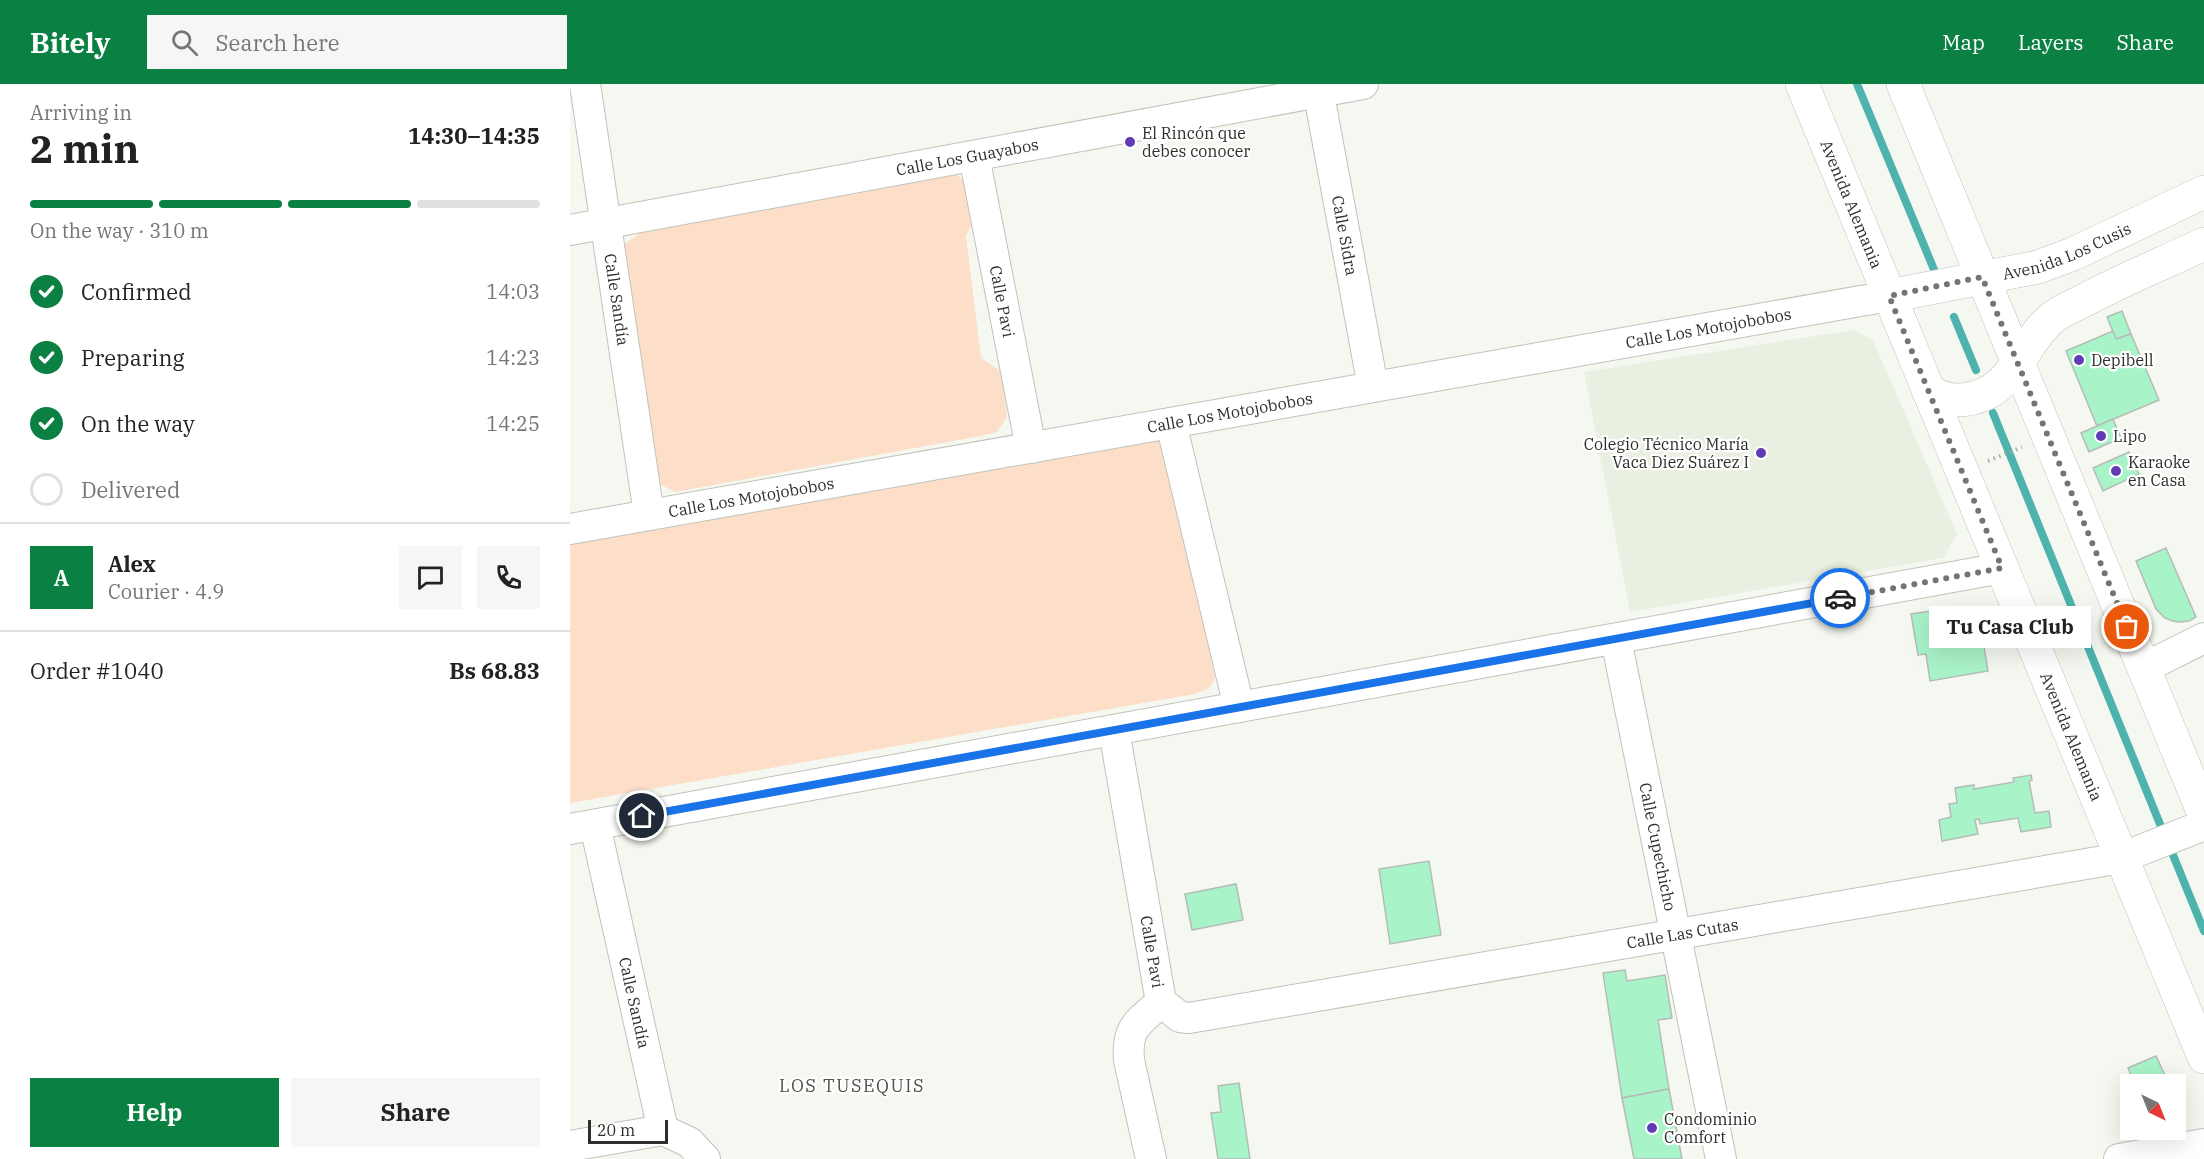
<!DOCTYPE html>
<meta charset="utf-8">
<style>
:root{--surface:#fff;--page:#f6f6f6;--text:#222;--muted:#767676;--line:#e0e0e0;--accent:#0b8043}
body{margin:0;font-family:"IBM Plex Serif",serif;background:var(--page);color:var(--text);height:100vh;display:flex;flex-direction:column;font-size:22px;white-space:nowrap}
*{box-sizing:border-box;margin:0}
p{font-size:20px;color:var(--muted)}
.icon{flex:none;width:33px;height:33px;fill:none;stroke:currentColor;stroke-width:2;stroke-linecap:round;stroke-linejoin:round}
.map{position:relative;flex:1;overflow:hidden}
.details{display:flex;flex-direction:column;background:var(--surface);width:570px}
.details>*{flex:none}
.needle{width:39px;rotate:137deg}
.fabs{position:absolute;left:1550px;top:990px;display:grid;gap:12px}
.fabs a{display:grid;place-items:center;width:66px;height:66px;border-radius:0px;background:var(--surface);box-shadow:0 6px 24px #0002;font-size:30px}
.scale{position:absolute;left:18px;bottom:15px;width:80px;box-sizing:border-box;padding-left:6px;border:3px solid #2e2f2c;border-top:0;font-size:16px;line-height:21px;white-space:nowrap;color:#2e2f2c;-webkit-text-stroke:4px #fff;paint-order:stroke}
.pin{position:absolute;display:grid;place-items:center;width:51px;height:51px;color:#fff;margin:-26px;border:3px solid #fff;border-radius:50%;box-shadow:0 2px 6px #0007}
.courier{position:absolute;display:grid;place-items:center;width:60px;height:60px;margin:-30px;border:4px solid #1a73e8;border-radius:50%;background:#fff;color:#222;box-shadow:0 2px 8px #0007}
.bubble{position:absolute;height:42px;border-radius:0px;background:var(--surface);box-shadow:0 6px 24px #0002;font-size:20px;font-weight:800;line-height:42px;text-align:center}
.head em{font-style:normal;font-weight:800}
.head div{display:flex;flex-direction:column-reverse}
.head{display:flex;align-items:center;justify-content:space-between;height:102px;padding:0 30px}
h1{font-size:39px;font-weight:800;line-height:45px}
.bar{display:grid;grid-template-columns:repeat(4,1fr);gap:9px 6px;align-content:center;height:72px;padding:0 30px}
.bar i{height:8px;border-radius:4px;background:var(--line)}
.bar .active{background:var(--accent)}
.bar p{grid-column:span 4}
.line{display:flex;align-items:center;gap:15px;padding:0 30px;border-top:2px solid var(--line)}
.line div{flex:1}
.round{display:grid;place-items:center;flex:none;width:63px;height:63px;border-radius:0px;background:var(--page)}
ol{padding:0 30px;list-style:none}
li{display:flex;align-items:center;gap:18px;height:66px}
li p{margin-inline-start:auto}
li .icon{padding:6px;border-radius:50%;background:var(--accent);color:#fff;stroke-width:4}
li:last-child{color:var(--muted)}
li i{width:33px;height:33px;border:3px solid var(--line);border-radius:50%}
.primary-button{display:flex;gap:12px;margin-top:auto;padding:12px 30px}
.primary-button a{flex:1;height:69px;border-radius:0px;background:var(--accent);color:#fff;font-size:24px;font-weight:800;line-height:69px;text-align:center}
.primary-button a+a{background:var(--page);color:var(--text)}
header{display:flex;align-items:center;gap:36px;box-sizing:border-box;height:84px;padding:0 30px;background:var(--accent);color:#fff}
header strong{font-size:28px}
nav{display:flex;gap:33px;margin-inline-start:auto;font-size:21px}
.search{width:420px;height:54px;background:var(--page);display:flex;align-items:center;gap:15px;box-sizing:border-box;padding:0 21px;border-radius:0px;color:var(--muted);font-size:22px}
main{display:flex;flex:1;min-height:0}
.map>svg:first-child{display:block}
.built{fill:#e9f0e1}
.green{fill:#fddfc9}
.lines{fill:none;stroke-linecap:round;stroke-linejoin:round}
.stream{stroke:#4eb2ae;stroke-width:8}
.building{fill:#a9f3c9;stroke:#b4bcb7;stroke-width:1.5}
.minor-casing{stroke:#c0c3bb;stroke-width:32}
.tertiary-casing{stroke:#c0c3bb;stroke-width:34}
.secondary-casing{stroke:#c0c3bb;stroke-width:34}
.path{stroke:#a7a9a3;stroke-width:4;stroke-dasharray:1.5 4.5;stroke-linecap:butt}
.minor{stroke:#fff;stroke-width:30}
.tertiary{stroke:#fff;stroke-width:33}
.secondary{stroke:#fff;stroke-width:33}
.done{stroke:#747571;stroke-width:6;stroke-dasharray:0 10.8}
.route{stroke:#1a73e8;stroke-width:8}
.poi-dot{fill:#5f3cb4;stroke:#fff;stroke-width:2}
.labels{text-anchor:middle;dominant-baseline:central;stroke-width:4.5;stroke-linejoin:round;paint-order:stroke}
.poi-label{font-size:16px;fill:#2e2f2c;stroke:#fff;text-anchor:start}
.street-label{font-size:16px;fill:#2e2f2c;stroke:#fff}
.neighbourhood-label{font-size:18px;letter-spacing:1.5px;fill:#50534c;stroke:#fff}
</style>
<header>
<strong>Bitely</strong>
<div class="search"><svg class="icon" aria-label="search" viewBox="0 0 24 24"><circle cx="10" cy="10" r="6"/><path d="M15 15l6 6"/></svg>Search here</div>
<nav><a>Map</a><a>Layers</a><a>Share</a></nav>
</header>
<main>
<section class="details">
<div class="head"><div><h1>2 min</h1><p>Arriving in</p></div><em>14:30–14:35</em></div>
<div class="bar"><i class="active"></i><i class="active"></i><i class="active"></i><i></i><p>On the way · 310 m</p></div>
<ol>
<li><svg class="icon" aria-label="check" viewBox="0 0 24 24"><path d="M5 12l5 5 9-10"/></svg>Confirmed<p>14:03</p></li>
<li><svg class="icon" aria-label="check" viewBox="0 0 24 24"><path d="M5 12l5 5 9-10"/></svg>Preparing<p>14:23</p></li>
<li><svg class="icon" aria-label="check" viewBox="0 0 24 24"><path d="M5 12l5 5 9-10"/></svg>On the way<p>14:25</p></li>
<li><i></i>Delivered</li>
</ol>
<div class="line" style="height:108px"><b class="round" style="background:var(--accent);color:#fff">A</b><div><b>Alex</b><p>Courier · 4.9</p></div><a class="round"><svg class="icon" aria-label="chat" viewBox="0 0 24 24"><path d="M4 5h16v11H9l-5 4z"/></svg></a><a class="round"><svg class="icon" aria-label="phone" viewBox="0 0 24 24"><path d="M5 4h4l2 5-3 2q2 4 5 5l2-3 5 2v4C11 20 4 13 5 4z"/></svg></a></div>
<div class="line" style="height:78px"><div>Order #1040</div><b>Bs 68.83</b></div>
<div class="primary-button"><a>Help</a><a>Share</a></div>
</section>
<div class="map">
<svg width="1634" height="1075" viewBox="0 0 1634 1075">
<rect width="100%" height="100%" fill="#f5f8f0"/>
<path class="built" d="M1284 246 1303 256 1387 450 1373 474 1060 528 1014 288Z"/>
<g class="green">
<path d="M382 88C399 95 401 113 407 129L396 152 411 274 432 288 437 333 427 348 411 352 105 408 91 401 84 392 52 162 70 149Z"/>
<path d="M578 350 590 358 598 369 645 595 639 604 625 610 0 719V458Z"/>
</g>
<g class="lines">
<g class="stream">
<path d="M1287 0 1365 188"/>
<path d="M1384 233 1406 286"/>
<path d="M1423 329 1592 745"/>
<path d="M1603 771 1634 847"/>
</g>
</g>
<g class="building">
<path d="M1552 227 1561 250 1546 255 1537 233Z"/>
<path d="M1543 247 1546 255 1561 250 1589 316 1527 342 1496 267Z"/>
<path d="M1543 335 1551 354 1519 368 1511 349Z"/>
<path d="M1559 368 1569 390 1533 407 1523 384Z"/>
<path d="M1596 464 1626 533 1619 537 1609 538 1603 537 1595 534 1586 525 1566 477Z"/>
<path d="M1389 523 1390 536 1409 533 1418 587 1360 597 1356 570 1348 571 1341 530Z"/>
<path d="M1461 691 1462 696 1459 697 1465 729 1479 727 1481 743 1451 748 1448 734 1410 740 1409 735 1405 736 1408 750 1372 757 1369 736 1381 733 1379 720 1387 719 1385 704 1404 701V705L1444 698 1443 694Z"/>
<path d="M859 777 871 851 820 860 809 785Z"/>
<path d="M666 800 673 836 622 846 615 810Z"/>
<path d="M1055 886 1057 897 1095 891 1102 934 1088 936 1099 1005 1052 1014 1033 889Z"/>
<path d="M1586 972 1599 1000H1565L1558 984Z"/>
<path d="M669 999 680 1075H648L641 1029 651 1028 648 1002Z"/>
<path d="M1099 1005 1112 1075H1064L1052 1014Z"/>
</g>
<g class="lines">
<defs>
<g id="minor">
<path id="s1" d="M15 0 79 431"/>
<path id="s2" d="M747 0 803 303"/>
<path id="s3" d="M404 72 461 364"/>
<path id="s4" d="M0 146 793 0"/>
<path d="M601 339 669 623"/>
<path id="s5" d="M0 445 1319 212"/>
<path id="s6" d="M1046 555 1151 1075"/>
<path d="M1574 584 1634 554"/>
<path id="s7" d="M544 646 591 918"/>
<path id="s8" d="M25 741 93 1046"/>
<path d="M0 745 1432 484"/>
<path id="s9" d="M591 918 610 933 619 934 1551 774 1634 741"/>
<path d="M93 1046 119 1058 135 1075"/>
<path d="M0 1062 93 1046"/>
<path d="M581 1075 559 976C556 943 569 938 591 918"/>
<path d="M1549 1075 1634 1060"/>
</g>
<g id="tertiary">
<path id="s10" d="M1319 212 1468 183 1503 170 1634 108"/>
<path d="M1358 306C1375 319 1396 318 1415 310 1447 295 1455 257 1481 235 1490 227 1503 222 1513 217 1552 196 1594 179 1634 160"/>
</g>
<g id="secondary">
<path id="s11" d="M1232 0 1634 973"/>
<path d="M1333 0 1634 730"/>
</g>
</defs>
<use href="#minor" class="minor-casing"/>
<use href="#tertiary" class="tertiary-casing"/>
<use href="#secondary" class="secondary-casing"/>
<path class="path" d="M1418 377 1452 363"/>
<use href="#minor" class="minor"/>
<use href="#tertiary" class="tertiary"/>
<use href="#secondary" class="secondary"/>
</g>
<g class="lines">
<path class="done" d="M1270 514 1432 484 1319 212 1412 193 1557 543"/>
<path class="route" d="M72 732 1270 514"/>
</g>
<g class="poi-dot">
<circle cx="560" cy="58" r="6"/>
<circle cx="1509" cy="276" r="6"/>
<circle cx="1531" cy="352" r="6"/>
<circle cx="1191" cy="369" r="6"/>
<circle cx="1546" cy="387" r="6"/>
<circle cx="1082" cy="1044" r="6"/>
</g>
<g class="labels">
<g class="poi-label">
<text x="572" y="49">El Rincón que<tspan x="572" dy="18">debes conocer</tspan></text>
<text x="1521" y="276">Depibell</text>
<text x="1543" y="352">Lipo</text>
<text x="1179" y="360" text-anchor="end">Colegio Técnico María<tspan x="1179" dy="18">Vaca Diez Suárez I</tspan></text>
<text x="1558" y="378">Karaoke<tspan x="1558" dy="18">en Casa</tspan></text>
<text x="1094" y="1035">Condominio<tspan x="1094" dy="18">Comfort</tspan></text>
</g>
<g class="street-label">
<text stroke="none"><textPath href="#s4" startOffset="404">Calle Los Guayabos</textPath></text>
<text stroke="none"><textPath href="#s11" startOffset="130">Avenida Alemania</textPath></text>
<text stroke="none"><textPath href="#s2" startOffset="154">Calle Sidra</textPath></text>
<text stroke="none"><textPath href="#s10" startOffset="184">Avenida Los Cusis</textPath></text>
<text stroke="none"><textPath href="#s1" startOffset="218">Calle Sandía</textPath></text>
<text stroke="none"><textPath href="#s3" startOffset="148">Calle Pavi</textPath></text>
<text stroke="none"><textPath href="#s5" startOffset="1156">Calle Los Motojobobos</textPath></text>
<text stroke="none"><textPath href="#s5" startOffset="670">Calle Los Motojobobos</textPath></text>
<text stroke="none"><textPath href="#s5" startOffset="184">Calle Los Motojobobos</textPath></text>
<text stroke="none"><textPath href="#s11" startOffset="706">Avenida Alemania</textPath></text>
<text stroke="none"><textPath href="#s6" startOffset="212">Calle Cupechicho</textPath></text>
<text stroke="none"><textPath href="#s9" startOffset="534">Calle Las Cutas</textPath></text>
<text stroke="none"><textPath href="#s7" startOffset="225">Calle Pavi</textPath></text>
<text stroke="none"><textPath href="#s8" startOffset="182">Calle Sandía</textPath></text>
</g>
<g class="neighbourhood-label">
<text x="282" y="1001">LOS TUSEQUIS</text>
</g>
</g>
</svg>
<div class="fabs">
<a><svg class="needle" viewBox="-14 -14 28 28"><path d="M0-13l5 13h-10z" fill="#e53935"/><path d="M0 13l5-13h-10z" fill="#767676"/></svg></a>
</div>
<div class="scale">20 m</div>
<div class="pin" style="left:1557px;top:543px;background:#ea580c"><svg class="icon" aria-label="bag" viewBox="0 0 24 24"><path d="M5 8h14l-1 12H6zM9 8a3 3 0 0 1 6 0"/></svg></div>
<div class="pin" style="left:72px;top:732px;background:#1f2937"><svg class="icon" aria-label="home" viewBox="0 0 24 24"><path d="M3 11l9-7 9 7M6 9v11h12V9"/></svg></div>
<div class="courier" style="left:1270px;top:514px"><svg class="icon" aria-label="car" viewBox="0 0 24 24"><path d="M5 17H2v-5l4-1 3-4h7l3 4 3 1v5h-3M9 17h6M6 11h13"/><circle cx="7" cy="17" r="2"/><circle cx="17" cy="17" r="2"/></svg></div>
<div class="bubble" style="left:1359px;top:522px;width:162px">Tu Casa Club</div>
</div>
</main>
